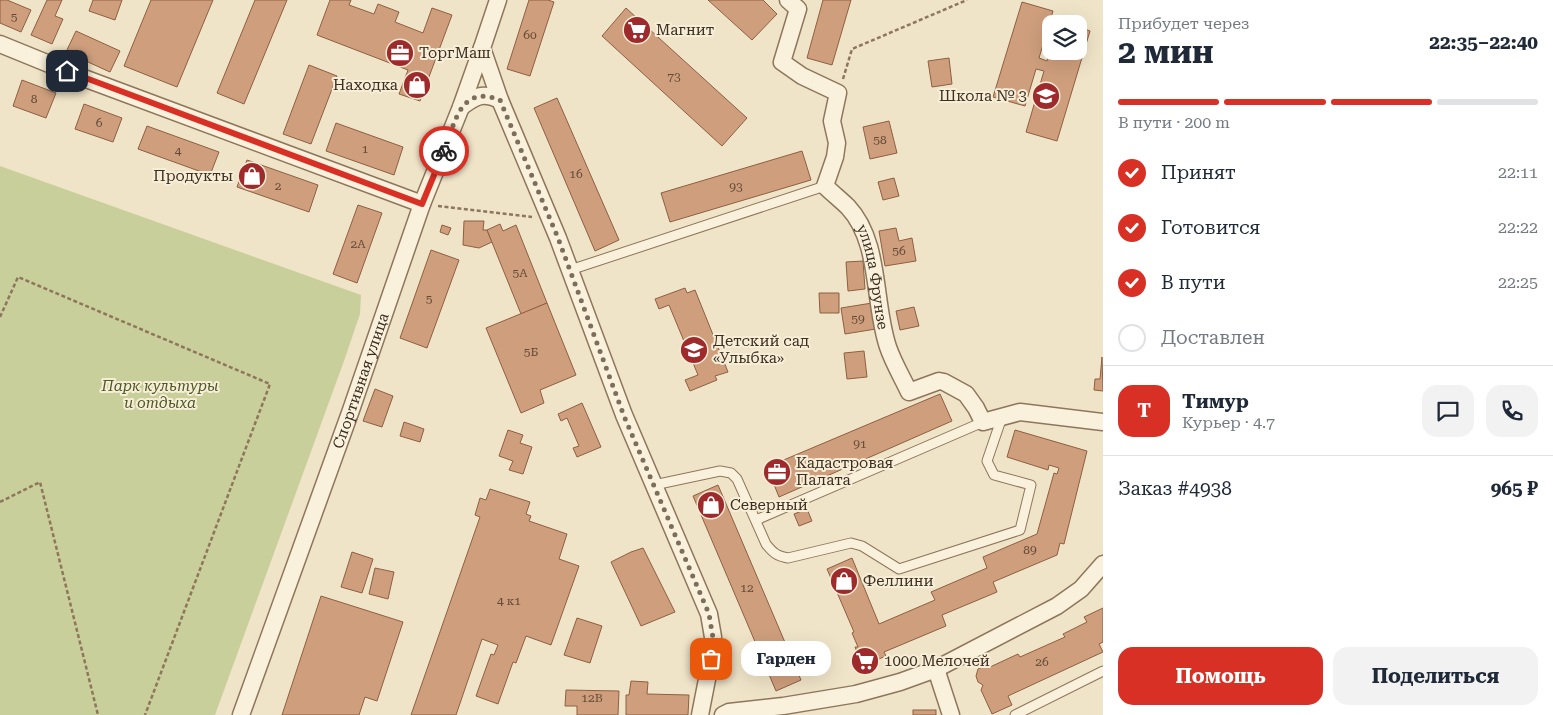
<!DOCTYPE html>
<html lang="ru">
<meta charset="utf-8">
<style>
:root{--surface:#fff;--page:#f2f2f3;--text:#1f2937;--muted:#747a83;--line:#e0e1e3;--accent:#d93025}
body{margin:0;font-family:"Roboto Serif",serif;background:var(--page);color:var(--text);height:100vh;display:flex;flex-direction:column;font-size:19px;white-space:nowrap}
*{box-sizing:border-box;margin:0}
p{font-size:16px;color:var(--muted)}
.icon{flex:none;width:28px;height:28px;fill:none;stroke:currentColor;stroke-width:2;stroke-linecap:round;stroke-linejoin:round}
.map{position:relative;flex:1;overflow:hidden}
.panel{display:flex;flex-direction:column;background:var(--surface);width:450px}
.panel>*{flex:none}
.fabs{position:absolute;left:1042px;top:15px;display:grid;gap:10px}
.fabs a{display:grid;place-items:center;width:45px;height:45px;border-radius:10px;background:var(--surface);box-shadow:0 5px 20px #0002;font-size:25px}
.pin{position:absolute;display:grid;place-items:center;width:42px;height:42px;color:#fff;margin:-21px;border-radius:10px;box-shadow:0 2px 8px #0006}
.courier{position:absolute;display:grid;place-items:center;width:50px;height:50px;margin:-25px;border:4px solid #d93025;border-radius:50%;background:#fff;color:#222;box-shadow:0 1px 6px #0007}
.bubble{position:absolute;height:35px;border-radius:15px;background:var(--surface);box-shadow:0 5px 20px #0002;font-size:16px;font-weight:700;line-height:35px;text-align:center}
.overview em{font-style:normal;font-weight:700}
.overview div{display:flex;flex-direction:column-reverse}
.overview{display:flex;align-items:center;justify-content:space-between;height:85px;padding:0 15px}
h1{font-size:32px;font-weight:700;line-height:38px}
.bar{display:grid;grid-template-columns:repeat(4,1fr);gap:8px 5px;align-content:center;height:60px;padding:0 15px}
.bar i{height:6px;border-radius:4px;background:var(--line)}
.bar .current{background:var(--accent)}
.bar p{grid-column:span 4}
.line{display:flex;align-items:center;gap:12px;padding:0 15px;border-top:1px solid var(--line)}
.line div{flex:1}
.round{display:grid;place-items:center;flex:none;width:52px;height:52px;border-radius:15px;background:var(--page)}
ol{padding:0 15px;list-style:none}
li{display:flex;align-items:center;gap:15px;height:55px}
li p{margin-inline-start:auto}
li .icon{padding:5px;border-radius:50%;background:var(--accent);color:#fff;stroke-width:4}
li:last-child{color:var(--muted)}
li i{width:28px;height:28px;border:2px solid var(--line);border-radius:50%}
.cta{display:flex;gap:10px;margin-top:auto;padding:10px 15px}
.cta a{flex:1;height:58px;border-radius:15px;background:var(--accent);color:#fff;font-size:20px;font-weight:700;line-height:58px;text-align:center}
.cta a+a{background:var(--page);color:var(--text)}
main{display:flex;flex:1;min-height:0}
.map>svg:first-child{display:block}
.green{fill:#c9cf9b}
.building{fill:#cf9f7d;stroke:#8d5f41}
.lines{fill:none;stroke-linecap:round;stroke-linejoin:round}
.service-casing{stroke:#8d765c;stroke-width:11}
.minor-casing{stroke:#8d765c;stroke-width:19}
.path{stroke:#8d765c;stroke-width:2.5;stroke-dasharray:4 2.5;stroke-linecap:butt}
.service{stroke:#faf1dc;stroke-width:9}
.minor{stroke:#faf1dc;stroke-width:16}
.done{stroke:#7c6e5b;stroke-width:5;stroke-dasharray:0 9}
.route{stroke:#d93025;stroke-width:6}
.labels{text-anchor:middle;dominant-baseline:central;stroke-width:4;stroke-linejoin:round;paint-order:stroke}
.number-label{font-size:12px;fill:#624a37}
.poi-label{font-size:15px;fill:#3d2e20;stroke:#f7eed8;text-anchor:start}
.street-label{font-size:15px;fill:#3d2e20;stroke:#f7eed8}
.park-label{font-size:15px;font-style:italic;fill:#4d5a26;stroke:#f7eed8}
</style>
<main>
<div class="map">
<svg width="1103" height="715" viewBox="0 0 1103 715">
<rect width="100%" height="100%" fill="#f0e4c8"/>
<path class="green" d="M0 166 361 295 360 314 344 361 215 715H0Z"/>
<g class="building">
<path d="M0 0H7L31 10 21 32 0 23Z"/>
<path d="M47 0H62L55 16 63 19 52 44 31 35Z"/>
<path d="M93 0H122L115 20 89 11Z"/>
<path d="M151 0H213L177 87 124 66Z"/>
<path d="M255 0H287L244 104 217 93Z"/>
<path d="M330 0H351L349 5 374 14 378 4 399 12 395 22 423 33 432 8 452 15 420 101 399 94 408 70 317 35Z"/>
<path d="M529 0H548L554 2 530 76 507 69Z"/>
<path d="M708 0H763L777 14 752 40Z"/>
<path d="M823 0H851L832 65 807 58Z"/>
<path d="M1022 2 1053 11 1039 58 1047 61 1051 47V51H1079V27L1090 31 1057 141 1026 132 1044 71 1036 69 1025 106 993 97Z"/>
<path d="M626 8 747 118 722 146 602 36Z"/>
<path d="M76 31 120 51 110 72 66 52Z"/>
<path d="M949 58 952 84 932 87 928 61Z"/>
<path d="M309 65 337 76 311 144 283 134Z"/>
<path d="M22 80 56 93 46 118 13 106Z"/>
<path d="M557 98 619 240 595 251 534 108Z"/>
<path d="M84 104 122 118 113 142 75 129Z"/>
<path d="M889 121 897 153 870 159 863 127Z"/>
<path d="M336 123 403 147 394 175 326 151Z"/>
<path d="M147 126 219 152 210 175 138 149Z"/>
<path d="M802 151 811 180 670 222 661 193Z"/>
<path d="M247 160 318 185 309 212 237 187Z"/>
<path d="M894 178 899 196 883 200 878 182Z"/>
<path d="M358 205 382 213 357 283 333 274Z"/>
<path d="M464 221H484L483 230H487L492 242 479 248 463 245Z"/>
<path d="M500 224 503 231 516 225 547 303 521 314 487 230Z"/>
<path d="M442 225 451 228 448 235 440 232Z"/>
<path d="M896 228 899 241 912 238 916 261 885 266 879 231Z"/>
<path d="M431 250 459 260 427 348 400 338Z"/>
<path d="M863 261 865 289 848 291 846 262Z"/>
<path d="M685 288 687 293 695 290 728 372 715 376 717 380 690 391 685 380 698 375 669 305 659 309 655 299Z"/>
<path d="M819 293H839V313H820Z"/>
<path d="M547 303 576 375 540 390 544 403 521 413 486 328Z"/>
<path d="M872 303 876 329 845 334 841 308Z"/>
<path d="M914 307 919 326 900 330 896 311Z"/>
<path d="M864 351 867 377 847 379 844 353Z"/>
<path d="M1102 357 1103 391 1094 390 1095 379H1100Z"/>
<path d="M375 389 393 396 382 427 363 421Z"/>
<path d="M940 394 952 421 779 497 767 467Z"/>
<path d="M582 403 601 447 577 457 573 448 579 446 567 418 561 421 558 414Z"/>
<path d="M404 422 424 429 420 442 400 436Z"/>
<path d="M508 430 523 435 520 443 532 447 523 474 509 470 513 461 499 456Z"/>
<path d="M1015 430 1087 451 1064 544 1060 543 1057 555 993 582 997 592 942 615 946 626 884 652 886 656 860 667 858 660 860 659 855 647H858L852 633 854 632 827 569 852 558 879 624 935 600 931 592 987 568 983 557 1037 534 1054 473 1057 474 1059 468 1049 465 1048 470 1007 457Z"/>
<path d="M718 485 801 680 776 691 693 496Z"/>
<path d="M490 489 530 502 526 514 531 516 529 521 567 534 559 559 579 566 551 645 526 636 516 663 513 662 498 704 476 696 491 654 494 655 498 645 482 639 456 715H411L480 517 475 515 480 498 486 500Z"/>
<path d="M807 509 812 521 799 526 794 514Z"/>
<path d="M643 548 675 612 641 626 611 562 631 552Z"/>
<path d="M352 552 373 559 362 593 341 587Z"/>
<path d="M375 568 394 572 388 599 369 594Z"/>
<path d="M321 596 403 622 377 701 365 697 359 715H282Z"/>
<path d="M1103 608V642L1099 644 1103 652 1008 696 1012 705 992 714 981 690 983 685 978 682 976 676 978 669 984 666 990 667 1018 654 1020 657 1065 637 1063 634 1087 622 1084 617Z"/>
<path d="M577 618 602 626 590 663 564 655Z"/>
<path d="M631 681 648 682 647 694 689 695 688 715H626V695H629Z"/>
<path d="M566 690 619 691 618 715H577V706H565Z"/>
<rect x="913" y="710" width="23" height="5"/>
</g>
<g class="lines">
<defs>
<g id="service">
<path d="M570 270 825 186"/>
<path d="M654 485 720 471 731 473 737 479 766 544C773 553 777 556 788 558L851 543 862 546 899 569 1020 530 1031 485 994 475 987 461 1002 417"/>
<path d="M756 520 983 422"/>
<path d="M1015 715 1103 671"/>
</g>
<g id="minor">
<path id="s1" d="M788 0 798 9 782 62 802 76 838 93 832 121 837 143 835 157 825 186C832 193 841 200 848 207 881 242 873 303 888 347 893 362 902 377 909 392L939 381 944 382 966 394 976 408 983 422 1020 412 1103 422"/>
<path d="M0 44 81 77 422 204"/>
<path d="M482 48 500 100 558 238 624 415 709 614 713 637 711 659 700 715"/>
<path d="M461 107C476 96 482 92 500 100"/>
<path d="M936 669 951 715"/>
<path id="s2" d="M241 715 351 410 422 204 461 107 482 48 498 0"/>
<path d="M723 715 729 712 783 706 856 694 900 682 936 669 1057 606 1081 589 1103 564"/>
</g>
</defs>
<use href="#service" class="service-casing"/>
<use href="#minor" class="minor-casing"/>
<g class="path">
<path d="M843 79 852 49 967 0"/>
<path d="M438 206 532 217"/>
<path d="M0 317 18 277 270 384 145 715"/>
<path d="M0 502 40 482 98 715"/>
</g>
<use href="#service" class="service"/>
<use href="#minor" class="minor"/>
</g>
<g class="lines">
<path class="done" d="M444 151C455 123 460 84 500 100L558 238 624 416 709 614 713 638 711 659"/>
<path class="route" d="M67 71 422 204 444 151"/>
</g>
<defs>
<symbol id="supermarket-disc" viewBox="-11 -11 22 22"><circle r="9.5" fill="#9e2a2b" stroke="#f7eed8"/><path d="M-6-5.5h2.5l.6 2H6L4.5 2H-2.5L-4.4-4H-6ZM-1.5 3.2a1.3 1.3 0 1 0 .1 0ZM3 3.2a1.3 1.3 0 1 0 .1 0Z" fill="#fff"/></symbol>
<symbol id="office-disc" viewBox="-11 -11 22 22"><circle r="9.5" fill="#9e2a2b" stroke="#f7eed8"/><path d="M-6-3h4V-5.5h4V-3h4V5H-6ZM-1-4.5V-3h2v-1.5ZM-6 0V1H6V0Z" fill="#fff"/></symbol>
<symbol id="shop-disc" viewBox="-11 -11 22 22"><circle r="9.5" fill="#9e2a2b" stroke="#f7eed8"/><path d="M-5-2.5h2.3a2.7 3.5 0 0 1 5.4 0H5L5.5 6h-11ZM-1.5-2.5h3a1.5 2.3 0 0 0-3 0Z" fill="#fff"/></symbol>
<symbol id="school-disc" viewBox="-11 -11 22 22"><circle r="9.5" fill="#9e2a2b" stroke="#f7eed8"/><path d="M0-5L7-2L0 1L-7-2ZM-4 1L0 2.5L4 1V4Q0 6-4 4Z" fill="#fff"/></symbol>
</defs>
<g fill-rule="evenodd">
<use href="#supermarket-disc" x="621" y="14" width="32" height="32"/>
<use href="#office-disc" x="384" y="37" width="32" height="32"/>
<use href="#shop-disc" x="401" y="69" width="32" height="32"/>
<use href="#school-disc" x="1030" y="80" width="32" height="32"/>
<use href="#shop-disc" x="236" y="160" width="32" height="32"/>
<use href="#school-disc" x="678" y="334" width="32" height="32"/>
<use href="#office-disc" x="761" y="456" width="32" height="32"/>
<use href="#shop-disc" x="695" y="489" width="32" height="32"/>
<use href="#shop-disc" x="828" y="565" width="32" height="32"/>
<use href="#supermarket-disc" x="849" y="645" width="32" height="32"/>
</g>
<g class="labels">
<g class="number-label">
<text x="14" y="17">5</text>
<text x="530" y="35">60</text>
<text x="674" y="77">73</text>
<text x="34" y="99">8</text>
<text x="99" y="123">6</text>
<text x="880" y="140">58</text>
<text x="365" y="149">1</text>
<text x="178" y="151">4</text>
<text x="576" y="174">16</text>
<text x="278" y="186">2</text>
<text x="736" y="187">93</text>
<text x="358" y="244">2А</text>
<text x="899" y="251">56</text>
<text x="520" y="273">5А</text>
<text x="429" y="299">5</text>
<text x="858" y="319">59</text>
<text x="531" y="352">5Б</text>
<text x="860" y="444">91</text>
<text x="1030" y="550">89</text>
<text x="747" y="588">12</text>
<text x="509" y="601">4 к1</text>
<text x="1042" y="662">26</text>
<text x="592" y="698">12В</text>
</g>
<g class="poi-label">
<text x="656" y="30">Магнит</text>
<text x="419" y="53">ТоргМаш</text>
<text x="398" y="85" text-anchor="end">Находка</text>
<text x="1027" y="96" text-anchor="end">Школа № 3</text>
<text x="233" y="176" text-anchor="end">Продукты</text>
<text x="713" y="341">Детский сад<tspan x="713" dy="17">«Улыбка»</tspan></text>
<text x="796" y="463">Кадастровая<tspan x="796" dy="17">Палата</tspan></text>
<text x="730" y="505">Северный</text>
<text x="863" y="581">Феллини</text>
<text x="884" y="661">1000 Мелочей</text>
</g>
<g class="street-label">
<text stroke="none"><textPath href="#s1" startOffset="336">улица Фрунзе</textPath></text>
<text stroke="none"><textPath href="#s2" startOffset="355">Спортивная улица</textPath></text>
</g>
<g class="park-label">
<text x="160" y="386">Парк культуры<tspan x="160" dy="17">и отдыха</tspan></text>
</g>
</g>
</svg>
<div class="fabs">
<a><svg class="icon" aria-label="layers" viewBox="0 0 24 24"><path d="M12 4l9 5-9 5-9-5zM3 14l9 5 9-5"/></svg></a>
</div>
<div class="pin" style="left:711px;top:659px;background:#ea580c"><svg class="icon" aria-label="bag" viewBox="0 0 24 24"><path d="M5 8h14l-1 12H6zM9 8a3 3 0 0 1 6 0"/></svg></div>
<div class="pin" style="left:67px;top:71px;background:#1f2937"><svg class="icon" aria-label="home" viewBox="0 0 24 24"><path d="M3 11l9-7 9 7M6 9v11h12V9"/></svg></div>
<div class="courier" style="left:444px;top:151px"><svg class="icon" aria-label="bike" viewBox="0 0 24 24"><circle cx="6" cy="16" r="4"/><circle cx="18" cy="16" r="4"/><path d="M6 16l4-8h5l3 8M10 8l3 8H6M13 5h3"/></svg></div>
<div class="bubble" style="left:741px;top:641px;width:90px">Гарден</div>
</div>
<section class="panel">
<div class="overview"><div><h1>2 мин</h1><p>Прибудет через</p></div><em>22:35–22:40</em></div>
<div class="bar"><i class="current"></i><i class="current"></i><i class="current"></i><i></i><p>В пути · 200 m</p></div>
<ol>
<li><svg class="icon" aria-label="check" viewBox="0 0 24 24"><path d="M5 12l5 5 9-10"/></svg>Принят<p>22:11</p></li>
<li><svg class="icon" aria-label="check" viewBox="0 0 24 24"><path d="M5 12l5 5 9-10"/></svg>Готовится<p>22:22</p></li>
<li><svg class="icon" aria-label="check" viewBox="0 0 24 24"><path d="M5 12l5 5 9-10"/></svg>В пути<p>22:25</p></li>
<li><i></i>Доставлен</li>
</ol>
<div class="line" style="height:90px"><b class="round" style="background:var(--accent);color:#fff">Т</b><div><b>Тимур</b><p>Курьер · 4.7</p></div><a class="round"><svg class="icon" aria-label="chat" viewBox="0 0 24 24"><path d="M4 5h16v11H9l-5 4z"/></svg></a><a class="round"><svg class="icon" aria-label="phone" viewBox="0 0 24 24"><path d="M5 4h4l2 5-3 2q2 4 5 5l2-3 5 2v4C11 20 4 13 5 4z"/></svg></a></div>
<div class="line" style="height:65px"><div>Заказ #4938</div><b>965 ₽</b></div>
<div class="cta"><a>Помощь</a><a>Поделиться</a></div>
</section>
</main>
